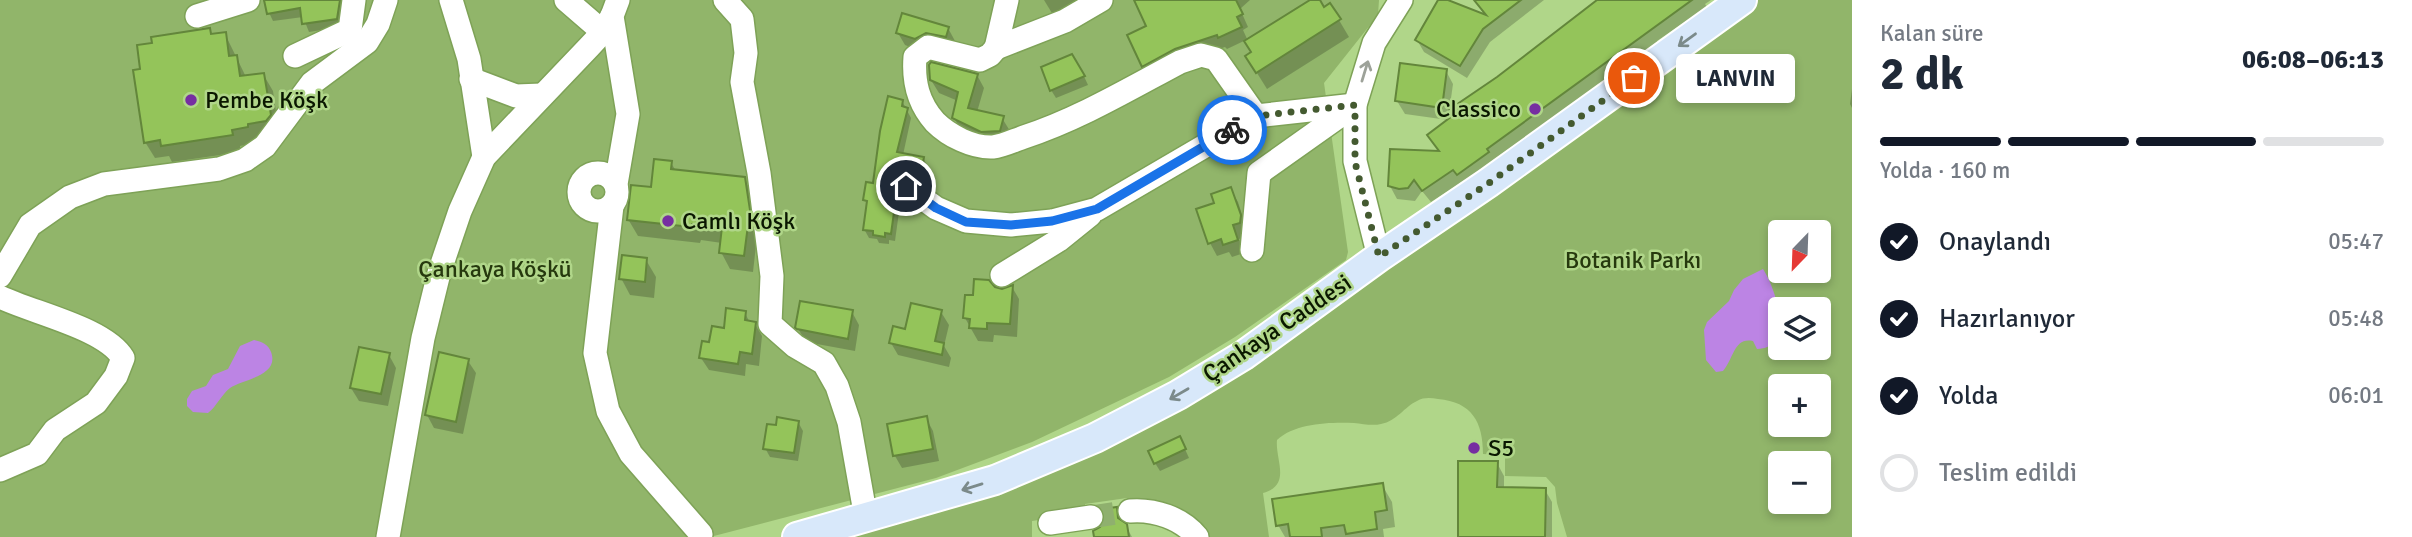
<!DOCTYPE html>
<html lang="tr">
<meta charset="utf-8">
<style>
:root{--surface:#fff;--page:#f2f2f3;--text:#1f2937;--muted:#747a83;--line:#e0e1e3;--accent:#111827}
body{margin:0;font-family:Signika,sans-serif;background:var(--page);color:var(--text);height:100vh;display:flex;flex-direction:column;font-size:26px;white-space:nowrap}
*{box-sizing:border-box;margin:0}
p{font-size:23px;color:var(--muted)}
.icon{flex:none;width:38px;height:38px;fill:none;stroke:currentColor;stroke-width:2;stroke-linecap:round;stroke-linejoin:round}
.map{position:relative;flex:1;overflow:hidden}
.panel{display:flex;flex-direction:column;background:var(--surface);width:560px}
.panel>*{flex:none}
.needle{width:46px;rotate:203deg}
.fabs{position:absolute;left:1768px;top:220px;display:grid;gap:14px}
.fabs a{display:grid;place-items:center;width:63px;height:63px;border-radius:7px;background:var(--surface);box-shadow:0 4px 10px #0003;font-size:35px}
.pin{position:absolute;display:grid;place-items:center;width:60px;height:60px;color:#fff;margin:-30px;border:4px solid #fff;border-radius:50%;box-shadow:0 2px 7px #0007}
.courier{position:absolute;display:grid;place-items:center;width:70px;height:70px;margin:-35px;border:5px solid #1a73e8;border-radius:50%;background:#fff;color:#222;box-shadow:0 2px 9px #0007}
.bubble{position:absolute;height:49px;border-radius:7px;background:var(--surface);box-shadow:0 4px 10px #0003;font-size:23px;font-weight:700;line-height:49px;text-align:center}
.overview em{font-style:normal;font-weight:700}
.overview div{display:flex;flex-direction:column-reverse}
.overview{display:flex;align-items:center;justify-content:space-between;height:119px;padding:0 28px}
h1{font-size:46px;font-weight:700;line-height:52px}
.bar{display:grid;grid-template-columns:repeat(4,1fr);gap:10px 7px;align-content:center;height:84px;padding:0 28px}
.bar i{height:9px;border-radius:5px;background:var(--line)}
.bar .current{background:var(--accent)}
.bar p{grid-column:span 4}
ol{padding:0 28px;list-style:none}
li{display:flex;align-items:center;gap:21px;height:77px}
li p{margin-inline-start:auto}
li .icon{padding:7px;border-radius:50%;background:var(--accent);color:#fff;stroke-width:4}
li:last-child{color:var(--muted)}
li i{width:38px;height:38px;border:4px solid var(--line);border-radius:50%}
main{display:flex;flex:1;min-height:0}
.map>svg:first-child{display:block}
.green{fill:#91b56a;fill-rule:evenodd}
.water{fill:#bc84e4}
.shadow{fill:#0003}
.building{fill:#94c45a;stroke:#63863b;stroke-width:2}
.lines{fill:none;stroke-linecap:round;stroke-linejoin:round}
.minor-tunnel{stroke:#8fb06e;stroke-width:23;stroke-dasharray:23 11;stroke-linecap:butt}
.minor-casing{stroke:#7ea257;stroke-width:26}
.major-casing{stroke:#fff;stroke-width:32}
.minor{stroke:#fff;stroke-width:23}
.major{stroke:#d8e8fa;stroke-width:28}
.oneway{stroke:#7b8a8a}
.oneway2{stroke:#9da299}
.done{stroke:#445a30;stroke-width:7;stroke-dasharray:0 12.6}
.route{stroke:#1a73e8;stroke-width:9}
.poi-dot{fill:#762ea1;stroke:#b0d689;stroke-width:2.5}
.labels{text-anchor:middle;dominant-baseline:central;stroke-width:5;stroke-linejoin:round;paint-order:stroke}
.poi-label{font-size:24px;fill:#0a1700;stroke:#b0d689;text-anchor:start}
.park-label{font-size:24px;fill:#26390e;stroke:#b0d689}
.street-label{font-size:24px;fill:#0a1700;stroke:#b0d689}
</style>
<main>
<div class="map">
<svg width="1852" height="537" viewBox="0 0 1852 537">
<rect width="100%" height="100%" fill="#b0d689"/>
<g class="green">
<path d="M0 0H1379L1378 15 1324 83 1348 252 1346 260 1235 337 1169 377 1032 442 936 478 710 537H0Z"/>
<path d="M1742 0H1852V537H1567L1557 503 1555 487 1546 477 1505 476V455L1483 454C1483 422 1472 402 1438 399 1431 398 1424 397 1417 401 1404 407 1397 421 1381 424 1373 426 1363 424 1354 423 1330 422 1295 423 1277 440 1275 460 1292 485 1263 493L1269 537H1206L1128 504 1127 498 1085 504V513L1032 521V537H797L995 480 1383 270 1438 234ZM1780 233H1818V271H1780ZM1780 310H1818V348H1780ZM1780 387H1818V425H1780ZM1780 464H1818V502H1780Z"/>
</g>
<g class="water">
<path d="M1763 269C1774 285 1797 348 1757 349L1753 341C1734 337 1734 358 1723 371L1716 372 1706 360 1704 330 1707 322 1729 301 1734 290 1743 279Z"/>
<path d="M254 340C262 342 268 344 271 352 280 376 243 379 230 388 221 395 217 406 208 413L193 412 187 406V399L192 391 206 386 213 375 228 369 240 346Z"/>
</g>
<g class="shadow">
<path d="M263 0H344L341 27 309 32 303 17 273 21Z"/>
<path d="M1044 0H1098L1058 23Z"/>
<path d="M1136 0H1250L1240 9 1248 27 1243 30 1248 41 1314 0H1318L1323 9 1330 5 1349 37 1267 89 1247 57 1253 53 1246 40 1227 49 1225 47 1183 61 1151 78 1144 66 1148 27Z"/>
<path d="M1440 0 1487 18 1474 0H1544L1490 42 1467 78 1424 52 1417 40Z"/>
<path d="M1601 0H1711L1705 4 1707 7 1657 41 1658 43 1466 187 1462 182 1431 202 1422 191 1415 201 1397 199 1390 186 1440 153 1429 135 1456 115 1453 109Z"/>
<path d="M948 28 955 41 953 49 923 52 905 45 898 33Z"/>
<path d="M225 34 246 77 263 74 273 91 279 132 256 143 240 146 241 152 172 162 169 156 155 158 145 142 212 36Z"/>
<path d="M1081 70 1088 85 1056 98 1051 90Z"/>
<path d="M1446 71 1453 84 1448 120 1405 114 1397 101Z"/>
<path d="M977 75 984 88 977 112 1002 118 1010 131 1007 144 962 131 954 118 958 101 939 93 931 80Z"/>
<path d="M1852 89V108L1850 104Z"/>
<path d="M902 101 911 118 903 155 923 158 928 167 926 181 910 178 898 187 897 198 905 210 904 213 899 212 895 241 889 240V244L879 243 877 239 869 238 864 229 868 205 865 200 874 185Z"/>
<path d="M671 163 676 171 744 179 754 196 758 228 753 272 730 269 721 252 722 243 701 240 700 243 638 236 628 219Z"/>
<path d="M1230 189 1238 202 1247 230V236L1239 239 1244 253 1232 257 1229 252 1217 256 1210 243 1216 205Z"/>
<path d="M646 260 656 277 654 298 630 295 621 278Z"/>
<path d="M1012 287 1019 299 1017 337 994 335 993 342 978 341 965 318 975 297 994 288 1002 291Z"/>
<path d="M852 312 859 325 855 351 806 342 797 327Z"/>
<path d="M941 312 949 325 944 346 951 358 949 367 898 355 891 343Z"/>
<path d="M745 313 750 323 755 324 762 336 759 366 746 364 745 376 709 370 701 358 711 344Z"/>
<path d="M389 355 396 368 388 406 359 401 351 388Z"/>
<path d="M468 361 476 373 463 434 434 428 427 415Z"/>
<path d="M926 418 933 431 939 461 902 468 895 456Z"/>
<path d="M798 422 803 431 798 461 770 457 765 448 777 427Z"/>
<path d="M1184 447 1189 458 1160 471 1155 463Z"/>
<path d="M1497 463 1504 476V489L1545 490 1552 502V537H1459Z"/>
<path d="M1382 485 1392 502 1395 527 1383 529 1384 537H1285L1278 525Z"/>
<path d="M1116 509 1132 537H1096L1105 524Z"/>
</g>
<g class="building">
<path d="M264 0H340L337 19 302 24 300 8 267 14Z"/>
<path d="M1134 0H1236L1243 14 1237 17 1242 27 1218 38 1217 35 1175 49 1142 67 1127 35 1146 26Z"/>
<path d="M1310 0H1320L1324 7 1330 3 1341 19 1256 73 1245 56 1251 52 1244 41Z"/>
<path d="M1438 0H1448L1486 15 1474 0H1521L1483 29 1460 66 1415 40Z"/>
<path d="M1597 0H1692L1487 149 1489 152 1457 175 1453 170 1422 191 1414 180 1408 188 1399 189 1388 186 1390 149 1439 151 1427 135 1460 110 1450 109 1497 77Z"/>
<path d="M902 13 949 27 946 37 926 33 915 39 896 33Z"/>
<path d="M210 28 211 34 226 32 229 56 237 55 240 76 264 73 271 115 266 121 248 124V127L232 130 233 135 161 146 160 140 144 143 133 70 140 69 137 45 152 43 151 37Z"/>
<path d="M1072 54 1085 76 1050 91 1041 67Z"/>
<path d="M931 62 978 74 968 108 1004 116 1000 131 981 132 952 118 958 92 930 80 929 65Z"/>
<path d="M1400 63 1447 69 1442 108 1395 101Z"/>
<path d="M888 96 903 100 902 106 908 108 897 152 924 157 921 173 905 170 894 178 893 191 901 200 900 205H895L891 234 885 233V237L873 235V231L863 230 867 201 863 200 866 182 873 183 880 131Z"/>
<path d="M654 159 672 161 671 169 745 177 750 210 744 256 719 253 722 227 692 224 691 227 627 220 631 185 651 187Z"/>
<path d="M1231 187 1241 215 1240 223 1233 225 1238 240 1223 245 1221 239 1208 244 1196 209 1214 203 1211 194Z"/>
<path d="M622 255 647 258 645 282 619 279Z"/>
<path d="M974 279 989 280 995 287 1002 289 1013 285 1010 324 987 323V329L969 328 970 319 963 318 965 295H973Z"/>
<path d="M800 301 853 310 848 339 797 329 795 328Z"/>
<path d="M911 303 942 310 935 341 944 343 942 355 889 343 893 326 905 329Z"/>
<path d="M726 308 746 311 745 320 756 322 752 354 740 352 738 364 699 358 702 341 709 342 712 326 724 328Z"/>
<path d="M359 347 390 353 381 394 350 388Z"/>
<path d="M439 352 469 359 456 422 425 415Z"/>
<path d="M927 416 933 449 893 456 887 424Z"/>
<path d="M777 417 799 421 794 453 763 449 767 424 776 425Z"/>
<path d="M1180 436 1186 449 1154 464 1148 451Z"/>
<path d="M1458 461H1498L1497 487 1546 488 1545 537H1458Z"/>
<path d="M1383 483 1387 510 1375 512 1377 529 1346 534 1344 525 1321 528 1322 537H1290L1288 524 1276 526 1272 499Z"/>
<path d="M1117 507 1118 518 1127 524 1129 537H1094L1093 531 1100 527 1104 522 1102 509Z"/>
</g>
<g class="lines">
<path class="minor-tunnel" d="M1091 517 1130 511"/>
<defs>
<g id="minor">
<path d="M451 0 469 59 484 157"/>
<path d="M566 0 603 32"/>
<path d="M725 0 742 19 746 53 742 82 759 173 772 276 770 324 795 346 824 363 837 386 849 422 866 518"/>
<path d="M1007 0 996 48 1065 21 1101 0"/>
<path d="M197 16 248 0"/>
<path d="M996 48 990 55 980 60 928 47 915 57C913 82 918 103 935 122 949 136 973 148 993 147 1003 146 1015 140 1024 137 1079 119 1129 89 1180 62L1201 55 1216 59 1256 116 1355 105"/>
<path d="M295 56 350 30 354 0"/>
<path d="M471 79 516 96 542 95"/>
<circle cx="598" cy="192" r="19"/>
<path d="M616 184 628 114 612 16 618 0"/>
<path d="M906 186 936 208 966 221 1011 225 1052 221 1097 209 1256 116"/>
<path d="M612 206 595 353 608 411 631 454 701 534"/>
<path d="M1252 250 1259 173 1352 107"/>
<path d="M1379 257 1355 161V105L1374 43 1401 0"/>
<path d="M1002 275 1059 240 1090 215"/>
<path d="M0 276 30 225 70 197 104 184 219 169 245 160 265 146 312 83 367 42 378 24 386 0"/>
<path d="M0 297C33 313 105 328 123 358L116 376 96 403 55 430 37 454 0 470"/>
<path d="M1130 511C1154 509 1182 518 1197 537"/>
<path d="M1050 523 1091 517"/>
<path d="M388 537 423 338 439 273 460 211 484 157 589 47 603 32 612 16"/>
</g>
<path id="major" d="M797 537 995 480 1095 438 1178 395 1244 355 1379 257 1488 183 1742 0"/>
</defs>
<use href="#minor" class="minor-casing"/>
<use href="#major" class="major-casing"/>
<use href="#minor" class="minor"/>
<use href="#major" class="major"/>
</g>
<defs><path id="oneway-shaft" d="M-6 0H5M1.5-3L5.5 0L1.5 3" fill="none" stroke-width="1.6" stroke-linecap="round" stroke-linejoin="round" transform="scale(1.75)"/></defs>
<g class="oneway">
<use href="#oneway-shaft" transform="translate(1687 40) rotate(144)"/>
<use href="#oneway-shaft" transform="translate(1179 394) rotate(150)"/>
<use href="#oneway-shaft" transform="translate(972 487) rotate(163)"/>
</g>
<use class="oneway2" href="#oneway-shaft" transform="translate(1365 71) rotate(-73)"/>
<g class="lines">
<path class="done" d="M1232 130 1256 116 1355 105V162L1379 257 1489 183 1634 78"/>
<path class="route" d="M906 186 936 208 966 222 1011 225 1052 221 1097 209 1232 130"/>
</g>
<g class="poi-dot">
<circle cx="191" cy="100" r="7"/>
<circle cx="1535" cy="109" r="7"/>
<circle cx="668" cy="221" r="7"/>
<circle cx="1474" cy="448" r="7"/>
</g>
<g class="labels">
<g class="poi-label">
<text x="205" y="100">Pembe Köşk</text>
<text x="1521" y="109" text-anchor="end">Classico</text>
<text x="682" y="221">Camlı Köşk</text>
<text x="1488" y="448">S5</text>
</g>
<g class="park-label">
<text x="1633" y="260">Botanik Parkı</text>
<text x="495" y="269">Çankaya Köşkü</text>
</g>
<g class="street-label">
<text transform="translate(1277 328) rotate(-34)">Çankaya Caddesi</text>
</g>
</g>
</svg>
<div class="fabs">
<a><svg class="needle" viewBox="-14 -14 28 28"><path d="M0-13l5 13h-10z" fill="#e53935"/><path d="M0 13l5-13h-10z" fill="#747a83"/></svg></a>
<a><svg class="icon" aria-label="layers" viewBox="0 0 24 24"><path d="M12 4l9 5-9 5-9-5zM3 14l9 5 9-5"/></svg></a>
<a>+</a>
<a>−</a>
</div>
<div class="pin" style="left:1634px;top:78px;background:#ea580c"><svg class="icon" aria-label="bag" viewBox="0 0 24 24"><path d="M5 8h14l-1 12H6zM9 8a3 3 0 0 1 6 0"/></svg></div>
<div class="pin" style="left:906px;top:186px;background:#1f2937"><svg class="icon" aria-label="home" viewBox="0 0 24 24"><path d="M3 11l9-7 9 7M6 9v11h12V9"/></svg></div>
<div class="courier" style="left:1232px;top:130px"><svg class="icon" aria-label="bike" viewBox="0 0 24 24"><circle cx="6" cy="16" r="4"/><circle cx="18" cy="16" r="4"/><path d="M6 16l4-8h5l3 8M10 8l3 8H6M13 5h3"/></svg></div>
<div class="bubble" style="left:1676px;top:54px;width:119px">LANVIN</div>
</div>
<section class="panel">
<div class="overview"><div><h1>2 dk</h1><p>Kalan süre</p></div><em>06:08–06:13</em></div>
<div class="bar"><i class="current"></i><i class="current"></i><i class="current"></i><i></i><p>Yolda · 160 m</p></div>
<ol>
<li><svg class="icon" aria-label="check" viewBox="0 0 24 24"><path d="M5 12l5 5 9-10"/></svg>Onaylandı<p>05:47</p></li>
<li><svg class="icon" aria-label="check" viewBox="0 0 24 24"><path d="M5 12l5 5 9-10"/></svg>Hazırlanıyor<p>05:48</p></li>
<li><svg class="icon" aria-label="check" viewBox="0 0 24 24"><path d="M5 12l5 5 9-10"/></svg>Yolda<p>06:01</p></li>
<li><i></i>Teslim edildi</li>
</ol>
</section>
</main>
